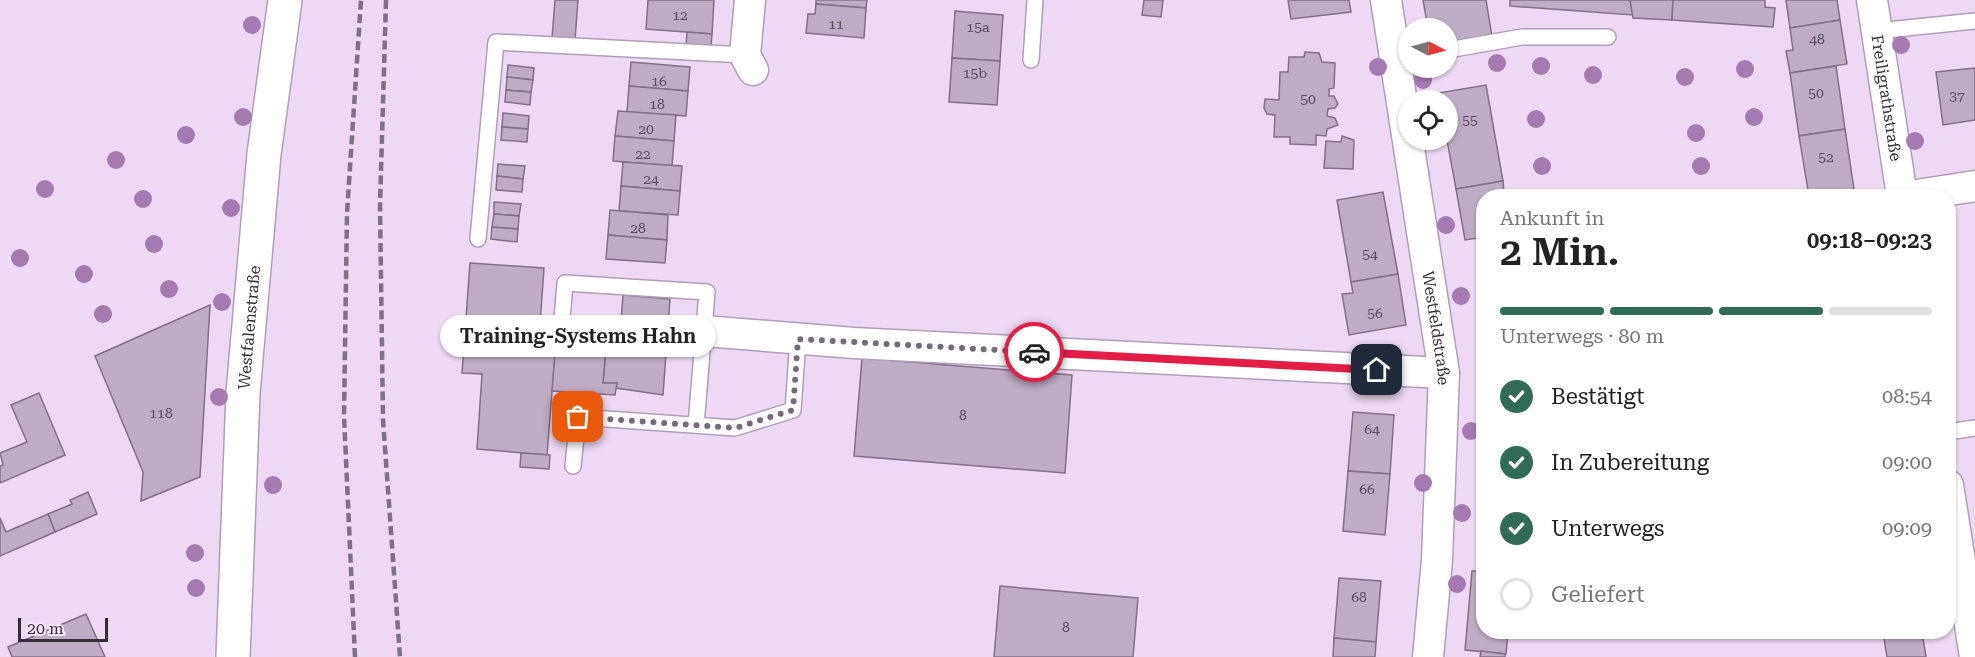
<!DOCTYPE html>
<html lang="de">
<meta charset="utf-8">
<style>
:root{--surface:#fff;--page:#f6f6f6;--text:#222;--muted:#767676;--line:#e0e0e0;--accent:#2f6b57}
body{margin:0;font-family:"Roboto Serif",serif;background:var(--page);color:var(--text);height:100vh;display:flex;flex-direction:column;font-size:22px;white-space:nowrap}
*{box-sizing:border-box;margin:0}
p{font-size:20px;color:var(--muted)}
.icon{flex:none;width:33px;height:33px;fill:none;stroke:currentColor;stroke-width:2;stroke-linecap:round;stroke-linejoin:round}
.map{position:relative;flex:1;overflow:hidden}
.details{position:absolute;left:1476px;top:189px;width:480px;height:450px;display:flex;flex-direction:column;background:var(--surface);border-radius:24px;box-shadow:0 2px 4px #0004}
.details>*{flex:none}
.needle{width:39px;rotate:96deg}
.controls{position:absolute;left:1398px;top:18px;display:grid;gap:12px}
.controls a{display:grid;place-items:center;width:60px;height:60px;border-radius:50%;background:var(--surface);box-shadow:0 2px 4px #0004;font-size:30px}
.scale{position:absolute;left:18px;bottom:15px;width:90px;box-sizing:border-box;padding-left:6px;border:3px solid #352e37;border-top:0;font-size:16px;line-height:21px;white-space:nowrap;color:#352e37;-webkit-text-stroke:4px #f8e8fd;paint-order:stroke}
.pin{position:absolute;display:grid;place-items:center;width:51px;height:51px;color:#fff;margin:-26px;border-radius:12px;box-shadow:0 3px 9px #0006}
.courier{position:absolute;display:grid;place-items:center;width:60px;height:60px;margin:-30px;border:4px solid #e11d48;border-radius:50%;background:#fff;color:#222;box-shadow:0 2px 8px #0007}
.bubble{position:absolute;height:42px;border-radius:21px;background:var(--surface);box-shadow:0 2px 4px #0004;font-size:20px;font-weight:600;line-height:42px;text-align:center}
.head em{font-style:normal;font-weight:600}
.head div{display:flex;flex-direction:column-reverse}
.head{display:flex;align-items:center;justify-content:space-between;height:102px;padding:0 24px}
h1{font-size:39px;font-weight:600;line-height:45px}
.bar{display:grid;grid-template-columns:repeat(4,1fr);gap:9px 6px;align-content:center;height:72px;padding:0 24px}
.bar i{height:8px;border-radius:4px;background:var(--line)}
.bar .active{background:var(--accent)}
.bar p{grid-column:span 4}
ol{padding:0 24px;list-style:none}
li{display:flex;align-items:center;gap:18px;height:66px}
li p{margin-inline-start:auto}
li .icon{padding:6px;border-radius:50%;background:var(--accent);color:#fff;stroke-width:4}
li:last-child{color:var(--muted)}
li i{width:33px;height:33px;border:3px solid var(--line);border-radius:50%}
.map>svg:first-child{display:block}
.building{fill:#beacc4;stroke:#817086;stroke-width:1.5}
.lines{fill:none;stroke-linecap:round;stroke-linejoin:round}
.service-casing{stroke:#b09eb6;stroke-width:18}
.minor-casing{stroke:#b09eb6;stroke-width:33}
.tertiary-casing{stroke:#b09eb6;stroke-width:36}
.service{stroke:#fff;stroke-width:15}
.minor{stroke:#fff;stroke-width:30}
.tertiary{stroke:#fff;stroke-width:33}
.rail{stroke:#7e7181;stroke-width:4.5;stroke-dasharray:9 4.5;stroke-linecap:butt}
.tree{fill:#a47bb0}
.done{stroke:#756a79;stroke-width:6;stroke-dasharray:0 10.8}
.route{stroke:#e11d48;stroke-width:8}
.labels{text-anchor:middle;dominant-baseline:central;stroke-width:4.5;stroke-linejoin:round;paint-order:stroke}
.number-label{font-size:14px;fill:#574e5a}
.street-label{font-size:16px;fill:#352e37;stroke:#f8e8fd}
</style>
<div class="map">
<svg width="1975" height="657" viewBox="0 0 1975 657">
<rect width="100%" height="100%" fill="#edd9f3"/>
<g class="building">
<path d="M555 0H578L575 40 552 38Z"/>
<path d="M648 0H714L712 34 646 29Z"/>
<path d="M816 0H867L866 8 816 4Z"/>
<path d="M1144 0H1163L1161 17 1142 15Z"/>
<path d="M1288 0H1349L1351 12 1291 19Z"/>
<path d="M1423 0H1486L1492 37 1448 44V28H1428Z"/>
<path d="M1510 0H1630L1633 15 1510 6Z"/>
<path d="M1630 0H1673L1672 20 1633 18Z"/>
<path d="M1673 0H1765V7L1775 8 1773 27 1672 20Z"/>
<path d="M1786 0H1837L1840 20 1790 28Z"/>
<path d="M816 4 866 8 864 38 806 33 808 14H815Z"/>
<path d="M955 11 1003 15 1000 61 952 58Z"/>
<path d="M1840 20 1847 64 1790 73 1786 51 1793 50 1790 28Z"/>
<path d="M687 32 712 34 711 47 686 46Z"/>
<path d="M1305 52 1319 53 1322 62 1335 63 1334 88 1329 89V96H1334L1338 104 1335 108 1328 109 1327 116 1335 118 1338 125 1327 129 1326 136 1316 135V145L1290 144V137H1274L1275 115 1267 114 1264 108 1265 99 1279 100 1280 72H1288L1289 57H1304Z"/>
<path d="M952 58 1000 61 997 105 949 102Z"/>
<path d="M631 62 690 67 688 91 629 86Z"/>
<path d="M508 65 534 68 533 80 507 77Z"/>
<path d="M1836 66 1845 129 1799 136 1790 73Z"/>
<path d="M1975 68V120L1943 125 1936 72Z"/>
<path d="M507 77 533 80 531 92 506 90Z"/>
<path d="M1486 85 1503 181 1456 189 1447 140 1448 100H1440L1438 93Z"/>
<path d="M629 86 688 91 686 116 627 112Z"/>
<path d="M506 90 531 92 530 105 505 102Z"/>
<path d="M618 111 676 115 674 141 615 136Z"/>
<path d="M503 113 529 116 528 129 502 127Z"/>
<path d="M502 127 528 129 527 142 501 140Z"/>
<path d="M1845 129 1854 189 1809 196 1799 136Z"/>
<path d="M615 136 674 141 672 166 613 161Z"/>
<path d="M1342 136 1354 140 1353 169 1324 168 1326 141 1341 142Z"/>
<path d="M623 162 682 166 680 191 621 186Z"/>
<path d="M498 164 525 166 523 179 497 176Z"/>
<path d="M497 176 523 179 522 192 496 190Z"/>
<path d="M1503 181 1504 193 1515 191 1516 196H1484V237L1465 240 1456 189Z"/>
<path d="M621 186 680 191 678 215 619 211Z"/>
<path d="M1850 190 1851 196H1806H1809Z"/>
<path d="M1383 192 1398 274 1351 282 1337 200Z"/>
<path d="M494 202 521 204 519 216 494 214Z"/>
<path d="M610 210 668 215 667 240 608 235Z"/>
<path d="M494 214 519 216 518 229 492 227Z"/>
<path d="M492 227 518 229 517 242 491 239Z"/>
<path d="M608 235 667 240 665 263 606 259Z"/>
<path d="M470 263 544 268 540 325 567 327 566 343 556 342 547 455 477 449 482 374 462 373Z"/>
<path d="M1398 274 1406 325 1349 335 1342 294 1353 293 1351 282Z"/>
<path d="M623 295 670 299 663 395 616 388 617 383H603L606 346 619 347Z"/>
<path d="M210 305 200 477 141 501 143 472 95 356Z"/>
<path d="M556 342 606 346 603 383H617L615 395 552 391Z"/>
<path d="M862 358 1072 375 1065 473 854 456Z"/>
<path d="M39 393 65 455 0 483V466L3 465 0 453 27 442 11 405Z"/>
<path d="M1353 412 1394 415 1390 474 1348 471Z"/>
<path d="M521 453 550 455 549 469 520 467Z"/>
<path d="M1348 471 1390 474 1385 535 1343 531Z"/>
<path d="M88 492 97 514 55 532 48 514 72 504 70 500Z"/>
<path d="M48 514 55 532 0 556V518L6 532Z"/>
<path d="M1472 571 1484 572V632H1508L1506 654 1465 650Z"/>
<path d="M1339 578 1381 581 1376 642 1334 638Z"/>
<path d="M1000 586 1138 598 1133 657H994Z"/>
<path d="M86 614 105 657H12L8 647Z"/>
<path d="M1922 632 1926 657H1887L1884 638Z"/>
<path d="M1334 638 1376 642 1375 657H1333Z"/>
<path d="M1481 651 1505 654V657H1480Z"/>
</g>
<g class="lines">
<defs>
<g id="service">
<path d="M1877 31 1975 21"/>
<path d="M1448 50 1522 37H1608"/>
<path d="M1031 60 1035 0"/>
<path d="M478 239 496 42 745 55"/>
<path d="M562 319 565 283 707 292 696 425"/>
<path d="M1948 432 1975 428"/>
<path d="M573 466 578 417 735 428 793 410 798 339"/>
</g>
<g id="minor">
<path d="M750 0 745 55 753 70"/>
<path id="s1" d="M1386 0 1444 373 1437 560 1428 657"/>
<path id="s2" d="M1872 0 1902 196"/>
<path d="M1910 196 1975 186"/>
<path d="M704 331 854 343 1444 373"/>
<path d="M1948 485 1975 657"/>
</g>
<g id="tertiary">
<path id="s3" d="M233 657 243 393 264 154 285 0"/>
</g>
</defs>
<use href="#service" class="service-casing"/>
<use href="#minor" class="minor-casing"/>
<use href="#tertiary" class="tertiary-casing"/>
<use href="#service" class="service"/>
<use href="#minor" class="minor"/>
<use href="#tertiary" class="tertiary"/>
<g class="rail">
<path d="M386 0 380 206 383 420 400 657"/>
<path d="M355 657 344 416 347 213 361 0"/>
</g>
</g>
<g class="tree">
<circle cx="252" cy="25" r="9"/>
<circle cx="1901" cy="45" r="9"/>
<circle cx="1497" cy="63" r="9"/>
<circle cx="1541" cy="66" r="9"/>
<circle cx="1378" cy="67" r="9"/>
<circle cx="1745" cy="69" r="9"/>
<circle cx="1593" cy="75" r="9"/>
<circle cx="1685" cy="77" r="9"/>
<circle cx="1423" cy="80" r="9"/>
<circle cx="243" cy="117" r="9"/>
<circle cx="1754" cy="117" r="9"/>
<circle cx="1536" cy="119" r="9"/>
<circle cx="1696" cy="133" r="9"/>
<circle cx="186" cy="135" r="9"/>
<circle cx="1915" cy="141" r="9"/>
<circle cx="116" cy="160" r="9"/>
<circle cx="1542" cy="166" r="9"/>
<circle cx="1701" cy="166" r="9"/>
<circle cx="45" cy="189" r="9"/>
<circle cx="143" cy="199" r="9"/>
<circle cx="231" cy="208" r="9"/>
<circle cx="1446" cy="225" r="9"/>
<circle cx="154" cy="244" r="9"/>
<circle cx="20" cy="258" r="9"/>
<circle cx="84" cy="274" r="9"/>
<circle cx="169" cy="289" r="9"/>
<circle cx="1461" cy="296" r="9"/>
<circle cx="222" cy="302" r="9"/>
<circle cx="103" cy="314" r="9"/>
<circle cx="219" cy="397" r="9"/>
<circle cx="1471" cy="431" r="9"/>
<circle cx="1423" cy="483" r="9"/>
<circle cx="273" cy="485" r="9"/>
<circle cx="1462" cy="513" r="9"/>
<circle cx="195" cy="553" r="9"/>
<circle cx="1457" cy="584" r="9"/>
<circle cx="196" cy="588" r="9"/>
</g>
<g class="lines">
<path class="done" d="M578 417 735 428 793 410 798 339 1034 352"/>
<path class="route" d="M1034 352 1377 370"/>
</g>
<g class="labels">
<g class="number-label">
<text x="680" y="15">12</text>
<text x="836" y="24">11</text>
<text x="978" y="27">15a</text>
<text x="1817" y="39">48</text>
<text x="975" y="73">15b</text>
<text x="659" y="81">16</text>
<text x="1816" y="93">50</text>
<text x="1957" y="96">37</text>
<text x="1308" y="99">50</text>
<text x="657" y="104">18</text>
<text x="1470" y="120">55</text>
<text x="646" y="129">20</text>
<text x="643" y="154">22</text>
<text x="1826" y="157">52</text>
<text x="651" y="179">24</text>
<text x="638" y="228">28</text>
<text x="1370" y="254">54</text>
<text x="1375" y="313">56</text>
<text x="161" y="413">118</text>
<text x="963" y="415">8</text>
<text x="1372" y="429">64</text>
<text x="1367" y="489">66</text>
<text x="1359" y="597">68</text>
<text x="1066" y="627">8</text>
</g>
<g class="street-label">
<text stroke="none"><textPath href="#s2" startOffset="99">Freiligrathstraße</textPath></text>
<text stroke="none"><textPath href="#s1" startOffset="332">Westfeldstraße</textPath></text>
<text stroke="none"><textPath href="#s3" startOffset="330">Westfalenstraße</textPath></text>
</g>
</g>
</svg>
<div class="controls">
<a><svg class="needle" viewBox="-14 -14 28 28"><path d="M0-13l5 13h-10z" fill="#e53935"/><path d="M0 13l5-13h-10z" fill="#767676"/></svg></a>
<a><svg class="icon" aria-label="locate" viewBox="0 0 24 24"><circle cx="12" cy="12" r="6"/><path d="M12 2v4M12 18v4M2 12h4M18 12h4"/></svg></a>
</div>
<div class="scale">20 m</div>
<div class="pin" style="left:578px;top:417px;background:#ea580c"><svg class="icon" aria-label="bag" viewBox="0 0 24 24"><path d="M5 8h14l-1 12H6zM9 8a3 3 0 0 1 6 0"/></svg></div>
<div class="pin" style="left:1377px;top:370px;background:#1f2937"><svg class="icon" aria-label="home" viewBox="0 0 24 24"><path d="M3 11l9-7 9 7M6 9v11h12V9"/></svg></div>
<div class="courier" style="left:1034px;top:352px"><svg class="icon" aria-label="car" viewBox="0 0 24 24"><path d="M5 17H2v-5l4-1 3-4h7l3 4 3 1v5h-3M9 17h6M6 11h13"/><circle cx="7" cy="17" r="2"/><circle cx="17" cy="17" r="2"/></svg></div>
<div class="bubble" style="left:440px;top:315px;width:276px">Training-Systems Hahn</div>
<section class="details">
<div class="head"><div><h1>2 Min.</h1><p>Ankunft in</p></div><em>09:18–09:23</em></div>
<div class="bar"><i class="active"></i><i class="active"></i><i class="active"></i><i></i><p>Unterwegs · 80 m</p></div>
<ol>
<li><svg class="icon" aria-label="check" viewBox="0 0 24 24"><path d="M5 12l5 5 9-10"/></svg>Bestätigt<p>08:54</p></li>
<li><svg class="icon" aria-label="check" viewBox="0 0 24 24"><path d="M5 12l5 5 9-10"/></svg>In Zubereitung<p>09:00</p></li>
<li><svg class="icon" aria-label="check" viewBox="0 0 24 24"><path d="M5 12l5 5 9-10"/></svg>Unterwegs<p>09:09</p></li>
<li><i></i>Geliefert</li>
</ol>
</section>
</div>
